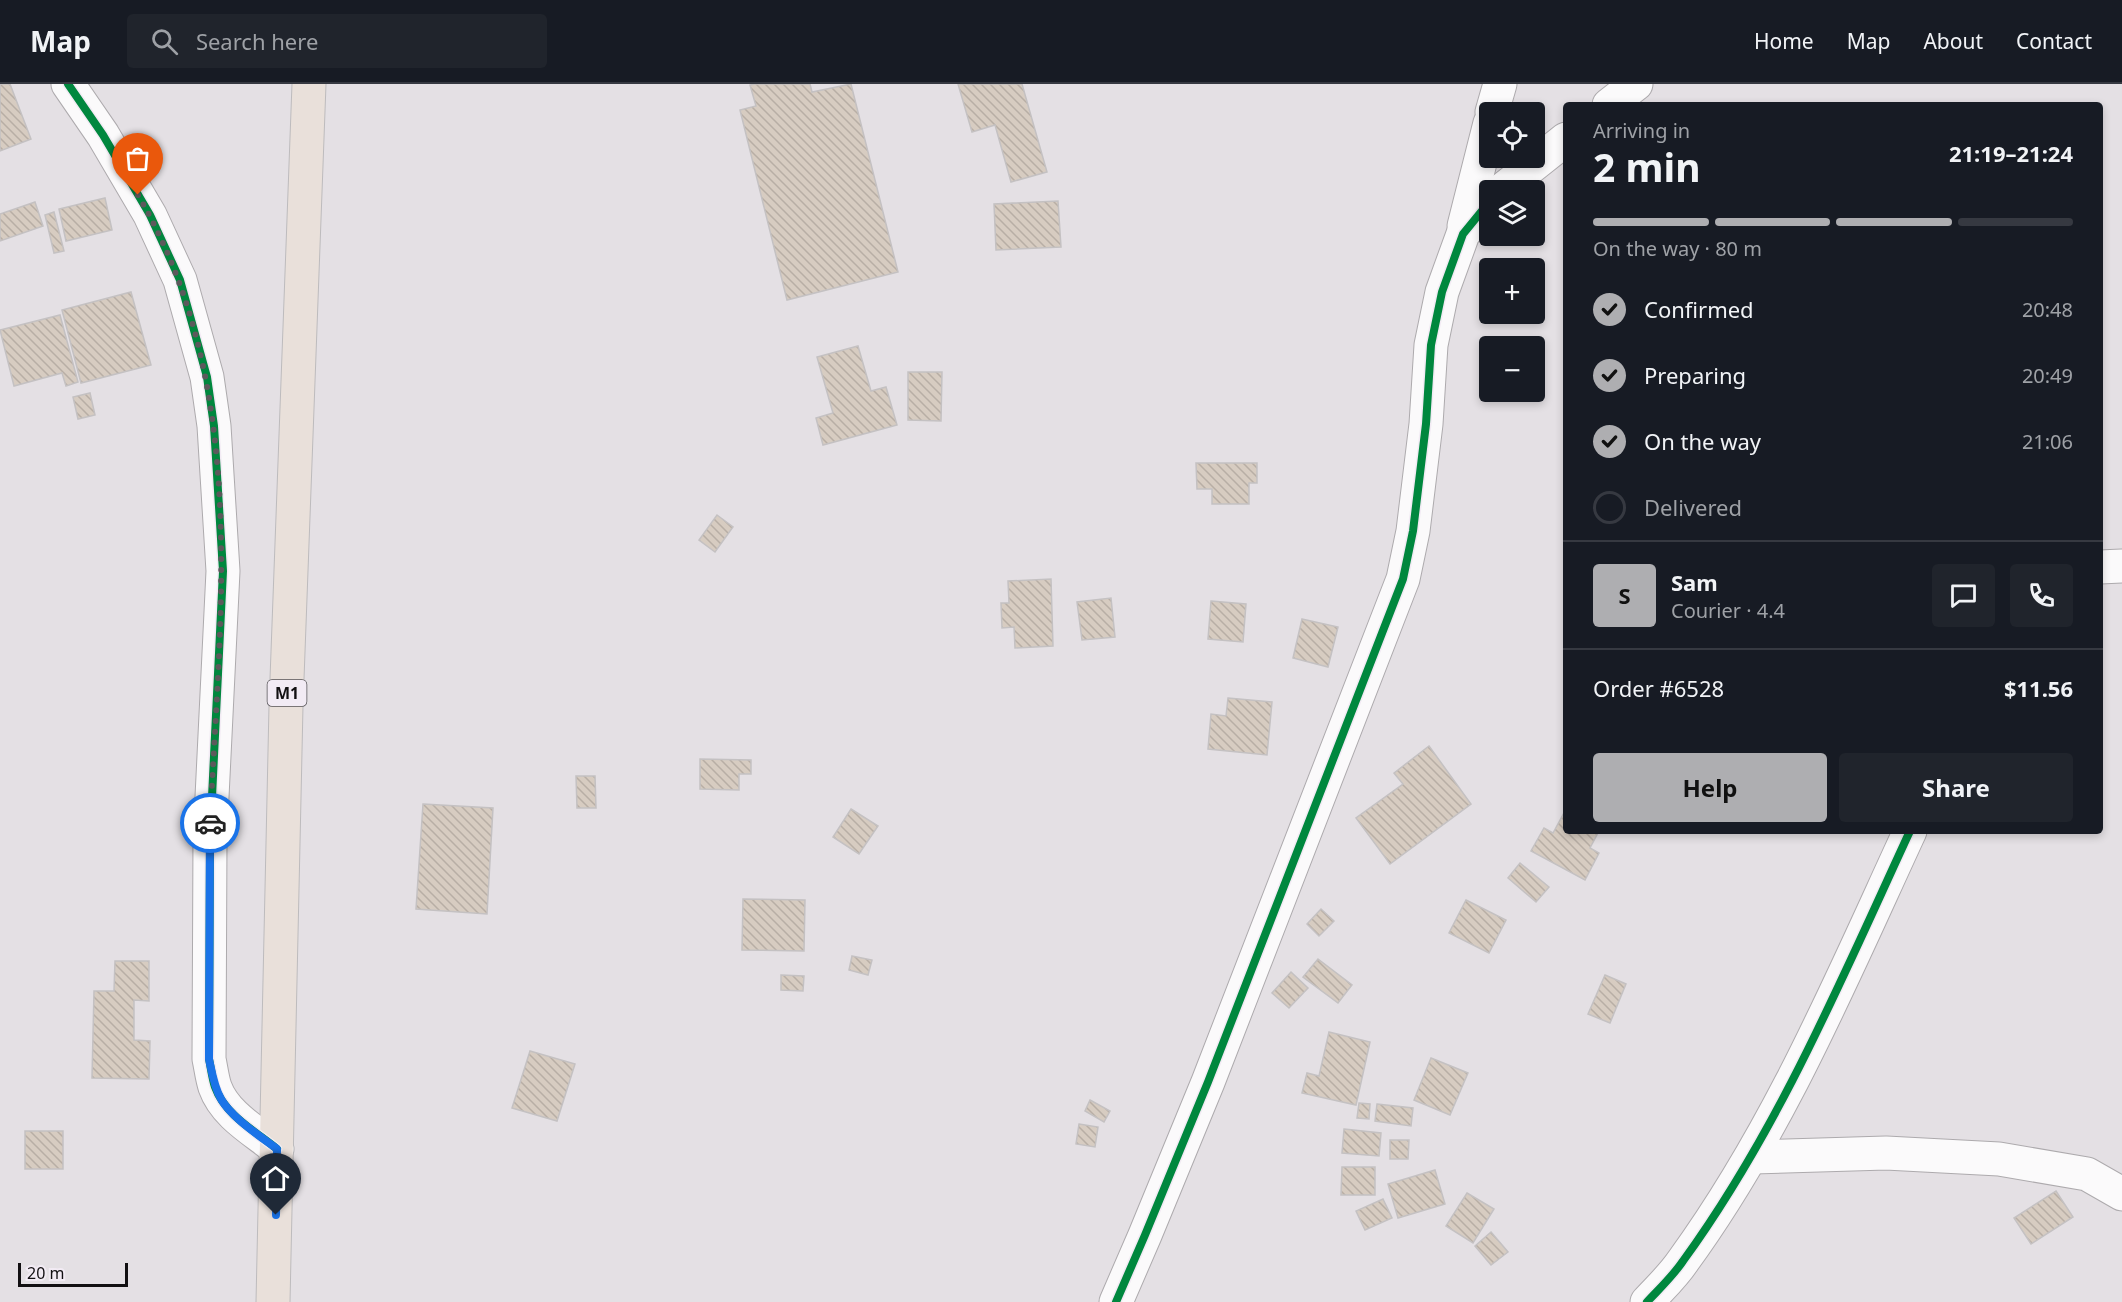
<!DOCTYPE html>
<meta charset="utf-8">
<style>
:root{--surface:#171b24;--page:#20242c;--text:#f1f3f6;--muted:#9ea1a6;--line:#363941;--accent:#aeaeb1}
body{margin:0;font-family:"Noto Sans",sans-serif;background:var(--page);color:var(--text);height:100vh;display:flex;flex-direction:column;font-size:22px;white-space:nowrap}
*{box-sizing:border-box;margin:0}
p{font-size:20px;color:var(--muted)}
.icon{flex:none;width:33px;height:33px;fill:none;stroke:currentColor;stroke-width:2;stroke-linecap:round;stroke-linejoin:round}
.map{position:relative;flex:1;overflow:hidden}
.drawer{position:absolute;left:1563px;top:18px;width:540px;height:732px;display:flex;flex-direction:column;background:var(--surface);border-radius:6px;box-shadow:0 3px 9px #0003}
.drawer>*{flex:none}
.controls{position:absolute;left:1479px;top:18px;display:grid;gap:12px}
.controls a{display:grid;place-items:center;width:66px;height:66px;border-radius:6px;background:var(--surface);box-shadow:0 3px 9px #0003;font-size:30px}
.scale{position:absolute;left:18px;bottom:15px;width:110px;box-sizing:border-box;padding-left:6px;border:3px solid #121012;border-top:0;font-size:16px;line-height:21px;white-space:nowrap;color:#121012;-webkit-text-stroke:4px #f2ebf4;paint-order:stroke}
.pin{position:absolute;display:grid;place-items:center;width:51px;height:51px;color:#fff;margin:-62px -26px;border-radius:50% 50% 50% 0;rotate:-45deg;box-shadow:0 0 6px #0007}
.pin .icon{rotate:45deg}
.courier{position:absolute;display:grid;place-items:center;width:60px;height:60px;margin:-30px;border:4px solid #1a73e8;border-radius:50%;background:#fff;color:#222;box-shadow:0 2px 8px #0007}
.summary em{font-style:normal;font-weight:700}
.summary div{display:flex;flex-direction:column-reverse}
.summary{display:flex;align-items:center;justify-content:space-between;height:102px;padding:0 30px}
h1{font-size:39px;font-weight:700;line-height:45px}
.bar{display:grid;grid-template-columns:repeat(4,1fr);gap:9px 6px;align-content:center;height:72px;padding:0 30px}
.bar i{height:8px;border-radius:4px;background:var(--line)}
.bar .active{background:var(--accent)}
.bar p{grid-column:span 4}
.line{display:flex;align-items:center;gap:15px;padding:0 30px;border-top:2px solid var(--line)}
.line div{flex:1}
.round{display:grid;place-items:center;flex:none;width:63px;height:63px;border-radius:6px;background:var(--page)}
ol{padding:0 30px;list-style:none}
li{display:flex;align-items:center;gap:18px;height:66px}
li p{margin-inline-start:auto}
li .icon{padding:6px;border-radius:50%;background:var(--accent);color:#111;stroke-width:4}
li:last-child{color:var(--muted)}
li i{width:33px;height:33px;border:3px solid var(--line);border-radius:50%}
.cta{display:flex;gap:12px;margin-top:auto;padding:12px 30px}
.cta a{flex:1;height:69px;border-radius:6px;background:var(--accent);color:#111;font-size:24px;font-weight:700;line-height:69px;text-align:center}
.cta a+a{background:var(--page);color:var(--text)}
header{display:flex;align-items:center;gap:36px;box-sizing:border-box;height:84px;padding:0 30px;background:var(--surface);border-bottom:2px solid var(--line)}
header strong{font-size:28px}
nav{display:flex;gap:33px;margin-inline-start:auto;font-size:21px}
.search{width:420px;height:54px;background:var(--page);display:flex;align-items:center;gap:15px;box-sizing:border-box;padding:0 21px;border-radius:6px;color:var(--muted);font-size:22px}
.map>svg:first-child{display:block}
.building{fill:url(#building-back-hatch);stroke:#c4c1c2;stroke-width:1.5}
.lines{fill:none;stroke-linecap:round;stroke-linejoin:round}
.minor-casing{stroke:#adaaad;stroke-width:35}
.highway-casing{stroke:#bdbbbd;stroke-width:35}
.minor{stroke:#fbfafb;stroke-width:33}
.highway{stroke:#e9e0da;stroke-width:33}
.cycleway-casing{stroke:#f2ebf4;stroke-width:11}
.cycleway{stroke:#00873e;stroke-width:8}
.done{stroke:#5c595c;stroke-width:6;stroke-dasharray:0 10.8}
.route{stroke:#1a73e8;stroke-width:8}
.labels{text-anchor:middle;dominant-baseline:central;stroke-width:6;stroke-linejoin:round;paint-order:stroke}
.shield{fill:#f2ebf4;stroke:#555256;stroke-width:1.5}
.shield-label{font-size:16px;font-weight:bold;fill:#121012}
</style>
<header>
<strong>Map</strong>
<div class="search"><svg class="icon" aria-label="search" viewBox="0 0 24 24"><circle cx="10" cy="10" r="6"/><path d="M15 15l6 6"/></svg>Search here</div>
<nav><a>Home</a><a>Map</a><a>About</a><a>Contact</a></nav>
</header>
<div class="map">
<svg width="2122" height="1218" viewBox="0 0 2122 1218">
<defs>
<pattern id="building-back-hatch" width="6" height="6" patternUnits="userSpaceOnUse" patternTransform="scale(1.5)"><rect width="6" height="6" fill="#d7ccc1"/><path d="M-1 5l2 2M0 0l6 6M5-1l2 2" fill="none" stroke="#b8aea5"/></pattern>
</defs>
<rect width="100%" height="100%" fill="#e4e0e4"/>
<g class="building">
<path d="M0 0H10L31 55 0 67Z"/>
<path d="M755 0H810L812 8 851 0 898 188 787 216 740 26 756 22 750 1Z"/>
<path d="M958 0H1022L1047 88 1011 98 995 41 972 48Z"/>
<path d="M105 114 112 146 66 157 59 125Z"/>
<path d="M1058 117 1061 163 996 166 994 120Z"/>
<path d="M35 118 43 142 0 157V130Z"/>
<path d="M54 128 64 167 54 169 45 131Z"/>
<path d="M131 208 151 281 81 299 62 226Z"/>
<path d="M60 231 78 298 66 302 62 289 14 302 0 246Z"/>
<path d="M858 262 871 307 886 303 897 341 823 361 816 334 833 329 817 273Z"/>
<path d="M908 288H942L941 337 908 336Z"/>
<path d="M90 309 95 331 78 335 73 313Z"/>
<path d="M1196 379H1257V399H1249V420H1212V405H1197Z"/>
<path d="M717 431 733 443 715 468 699 456Z"/>
<path d="M1051 495 1053 562 1015 564 1014 543 1002 544 1001 519H1009L1008 497Z"/>
<path d="M1111 514 1115 553 1082 556 1077 518Z"/>
<path d="M1211 517 1246 520 1243 558 1208 555Z"/>
<path d="M1302 535 1338 543 1328 583 1293 574Z"/>
<path d="M1228 614 1272 618 1267 671 1208 665 1211 630 1226 632Z"/>
<path d="M1429 662 1471 720 1390 780 1356 734 1403 700 1394 689Z"/>
<path d="M700 675 751 676V690H739V706L700 705Z"/>
<path d="M576 692H595L596 724H577Z"/>
<path d="M423 720 493 724 487 830 416 825Z"/>
<path d="M851 725 878 742 859 770 833 753Z"/>
<path d="M1566 725V747H1599L1590 764 1599 769 1585 796 1531 767 1544 744 1553 749Z"/>
<path d="M1520 779 1549 803 1536 818 1508 794Z"/>
<path d="M743 815 805 816 804 867 742 866Z"/>
<path d="M1466 816 1506 836 1489 869 1449 849Z"/>
<path d="M1321 825 1334 837 1319 852 1307 840Z"/>
<path d="M852 872 872 876 868 891 849 886Z"/>
<path d="M1318 875 1352 901 1338 919 1303 893Z"/>
<path d="M115 877H149V917L134 916V956L150 957 149 995 92 994 94 907H114Z"/>
<path d="M1291 888 1308 904 1289 924 1272 909Z"/>
<path d="M781 891 804 892 803 907 781 906Z"/>
<path d="M1605 891 1626 900 1610 939 1588 930Z"/>
<path d="M1329 948 1370 958 1356 1021 1302 1009 1307 989 1319 992Z"/>
<path d="M530 967 575 980 557 1037 512 1024Z"/>
<path d="M1431 974 1468 989 1450 1031 1414 1016Z"/>
<path d="M1090 1016 1110 1027 1104 1038 1085 1027Z"/>
<path d="M1359 1019 1370 1020 1369 1035 1357 1034Z"/>
<path d="M1377 1020 1413 1024 1411 1042 1375 1037Z"/>
<path d="M1079 1040 1098 1043 1095 1063 1076 1060Z"/>
<path d="M1344 1045 1381 1049 1379 1072 1342 1069Z"/>
<rect x="25" y="1047" width="38" height="38"/>
<path d="M1390 1056H1409L1408 1075H1390Z"/>
<path d="M1342 1083H1375V1111H1341Z"/>
<path d="M1435 1086 1445 1120 1398 1134 1388 1100Z"/>
<path d="M2056 1107 2073 1133 2031 1160 2014 1134Z"/>
<path d="M1467 1109 1494 1125 1473 1159 1446 1142Z"/>
<path d="M1383 1115 1392 1134 1365 1146 1356 1127Z"/>
<path d="M1491 1148 1508 1168 1491 1181 1475 1162Z"/>
</g>
<g class="lines">
<defs>
<g id="minor">
<path d="M68 0 103 51 150 131 180 196 207 293 214 342 223 487 210 754 209 975C211 984 212 994 215 1003 225 1031 255 1047 277 1065"/>
<path d="M1609 21 1636 0"/>
<path d="M1492 28 1500 0"/>
<path d="M1502 106 1566 55"/>
<path d="M1464 142 1490 39"/>
<path d="M2100 483 2122 482"/>
<path d="M1753 1073 1886 1069 1999 1075 2087 1090 2122 1110"/>
<path d="M1116 1218 1145 1151 1208 998 1403 495 1413 447 1426 340 1431 261 1442 208 1463 150 1490 117"/>
<path d="M1647 1218C1659 1205 1673 1192 1683 1177 1779 1045 1842 894 1910 747"/>
</g>
<path id="highway" d="M273 1218 286 622 309 0"/>
</defs>
<use href="#minor" class="minor-casing"/>
<use href="#highway" class="highway-casing"/>
<use href="#minor" class="minor"/>
<use href="#highway" class="highway"/>
<defs>
<g id="cycleway">
<path d="M68 0 103 51 150 131 180 196 207 293 214 342 223 487 210 754 209 975C211 984 212 994 215 1003 225 1031 255 1047 277 1065"/>
<path d="M1116 1218 1145 1151 1208 998 1403 495 1413 447 1426 340 1431 261 1442 208 1463 150 1490 117"/>
<path d="M1647 1218C1659 1205 1673 1192 1683 1177 1779 1045 1842 894 1910 747"/>
</g>
</defs>
<use href="#cycleway" class="cycleway-casing"/>
<use href="#cycleway" class="cycleway"/>
</g>
<g class="lines">
<path class="done" d="M138 111C250 302 220 528 210 739"/>
<path class="route" d="M210 739 209 975C212 989 214 1003 221 1015 232 1034 260 1052 277 1065L276 1131"/>
</g>
<g class="labels">
<rect class="shield" x="267.5" y="596" width="39" height="26" rx="4.5"/>
<g class="shield-label">
<text x="287" y="609">M1</text>
</g>
</g>
</svg>
<div class="controls">
<a><svg class="icon" aria-label="locate" viewBox="0 0 24 24"><circle cx="12" cy="12" r="6"/><path d="M12 2v4M12 18v4M2 12h4M18 12h4"/></svg></a>
<a><svg class="icon" aria-label="layers" viewBox="0 0 24 24"><path d="M12 4l9 5-9 5-9-5zM3 14l9 5 9-5"/></svg></a>
<a>+</a>
<a>−</a>
</div>
<div class="scale">20 m</div>
<div class="pin" style="left:138px;top:111px;background:#ea580c"><svg class="icon" aria-label="bag" viewBox="0 0 24 24"><path d="M5 8h14l-1 12H6zM9 8a3 3 0 0 1 6 0"/></svg></div>
<div class="pin" style="left:276px;top:1131px;background:#1f2937"><svg class="icon" aria-label="home" viewBox="0 0 24 24"><path d="M3 11l9-7 9 7M6 9v11h12V9"/></svg></div>
<div class="courier" style="left:210px;top:739px"><svg class="icon" aria-label="car" viewBox="0 0 24 24"><path d="M5 17H2v-5l4-1 3-4h7l3 4 3 1v5h-3M9 17h6M6 11h13"/><circle cx="7" cy="17" r="2"/><circle cx="17" cy="17" r="2"/></svg></div>
<section class="drawer">
<div class="summary"><div><h1>2 min</h1><p>Arriving in</p></div><em>21:19–21:24</em></div>
<div class="bar"><i class="active"></i><i class="active"></i><i class="active"></i><i></i><p>On the way · 80 m</p></div>
<ol>
<li><svg class="icon" aria-label="check" viewBox="0 0 24 24"><path d="M5 12l5 5 9-10"/></svg>Confirmed<p>20:48</p></li>
<li><svg class="icon" aria-label="check" viewBox="0 0 24 24"><path d="M5 12l5 5 9-10"/></svg>Preparing<p>20:49</p></li>
<li><svg class="icon" aria-label="check" viewBox="0 0 24 24"><path d="M5 12l5 5 9-10"/></svg>On the way<p>21:06</p></li>
<li><i></i>Delivered</li>
</ol>
<div class="line" style="height:108px"><b class="round" style="background:var(--accent);color:#111">S</b><div><b>Sam</b><p>Courier · 4.4</p></div><a class="round"><svg class="icon" aria-label="chat" viewBox="0 0 24 24"><path d="M4 5h16v11H9l-5 4z"/></svg></a><a class="round"><svg class="icon" aria-label="phone" viewBox="0 0 24 24"><path d="M5 4h4l2 5-3 2q2 4 5 5l2-3 5 2v4C11 20 4 13 5 4z"/></svg></a></div>
<div class="line" style="height:78px"><div>Order #6528</div><b>$11.56</b></div>
<div class="cta"><a>Help</a><a>Share</a></div>
</section>
</div>
